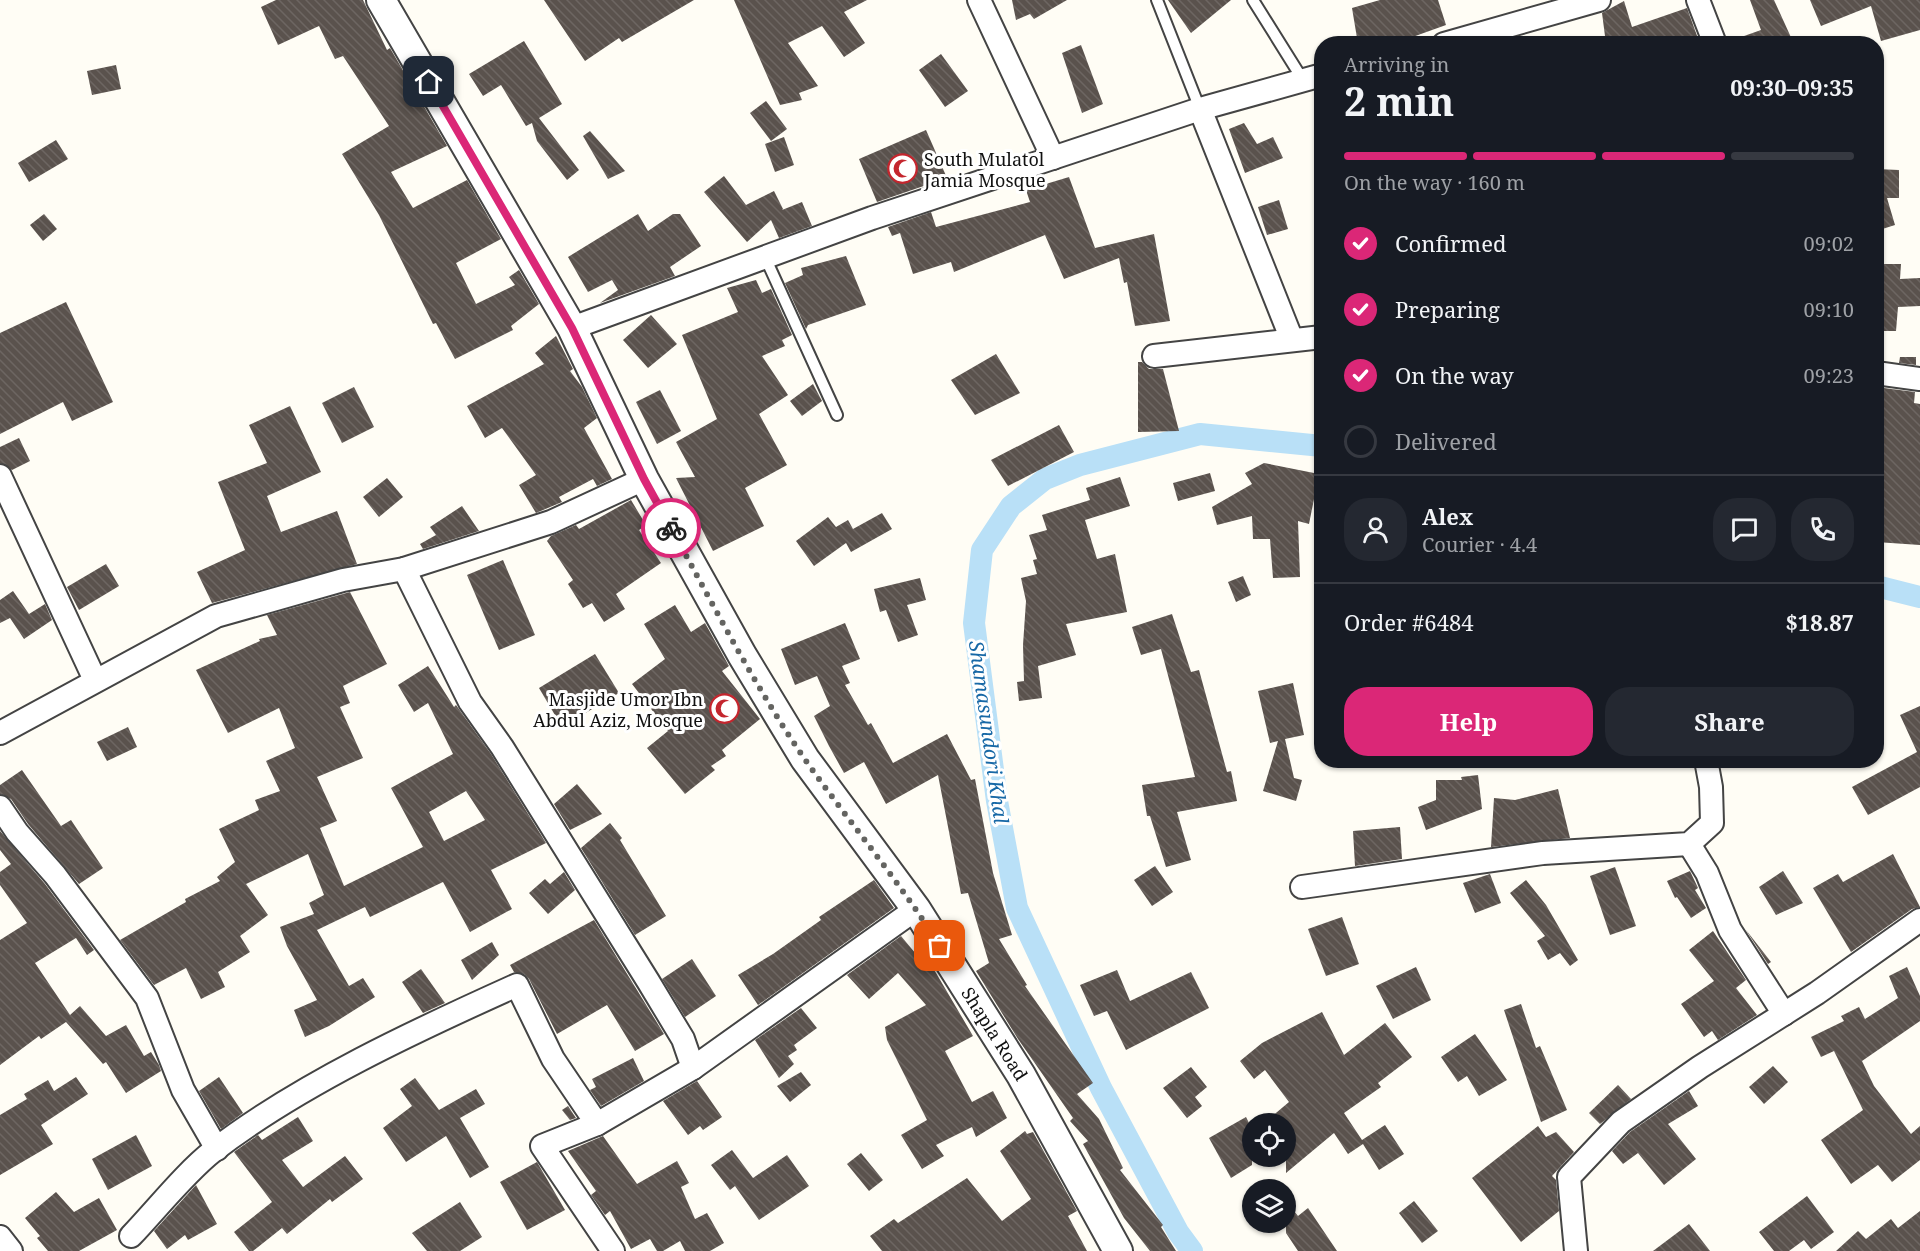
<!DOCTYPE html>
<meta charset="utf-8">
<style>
:root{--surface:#171b24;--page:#242831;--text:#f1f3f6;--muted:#9ea1a6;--line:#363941;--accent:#db2777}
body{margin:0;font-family:"Noto Serif",serif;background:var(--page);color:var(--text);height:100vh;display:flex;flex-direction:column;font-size:22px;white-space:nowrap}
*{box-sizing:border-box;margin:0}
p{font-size:20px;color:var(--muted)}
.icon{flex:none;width:33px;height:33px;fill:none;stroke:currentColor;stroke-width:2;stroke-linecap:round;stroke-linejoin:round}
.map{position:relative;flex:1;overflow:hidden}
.side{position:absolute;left:1314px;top:36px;width:570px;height:732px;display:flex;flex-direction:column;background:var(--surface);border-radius:24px;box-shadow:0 2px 4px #0004}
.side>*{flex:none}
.buttons{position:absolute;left:1242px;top:1113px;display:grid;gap:12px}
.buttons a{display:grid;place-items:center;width:54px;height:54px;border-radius:50%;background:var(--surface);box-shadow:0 2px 4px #0004;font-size:30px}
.pin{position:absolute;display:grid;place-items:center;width:51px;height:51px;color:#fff;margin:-26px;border-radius:12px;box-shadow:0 3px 9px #0006}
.courier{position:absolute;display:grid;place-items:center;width:60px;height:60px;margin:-30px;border:4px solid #db2777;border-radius:50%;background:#fff;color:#222;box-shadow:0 2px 8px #0007}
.headline em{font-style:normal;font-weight:700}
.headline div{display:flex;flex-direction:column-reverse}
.headline{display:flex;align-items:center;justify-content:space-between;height:102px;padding:0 30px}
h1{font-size:39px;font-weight:700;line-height:45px}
.bar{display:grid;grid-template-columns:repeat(4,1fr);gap:9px 6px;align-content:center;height:72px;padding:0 30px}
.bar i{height:8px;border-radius:4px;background:var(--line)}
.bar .current{background:var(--accent)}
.bar p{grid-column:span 4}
.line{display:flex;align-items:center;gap:15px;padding:0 30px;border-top:2px solid var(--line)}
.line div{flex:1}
.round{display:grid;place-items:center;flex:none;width:63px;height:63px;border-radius:24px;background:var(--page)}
ol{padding:0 30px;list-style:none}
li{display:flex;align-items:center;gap:18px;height:66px}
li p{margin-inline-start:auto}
li .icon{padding:6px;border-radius:50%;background:var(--accent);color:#fff;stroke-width:4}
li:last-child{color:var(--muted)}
li i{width:33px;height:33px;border:3px solid var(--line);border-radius:50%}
.action{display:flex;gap:12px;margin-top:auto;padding:12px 30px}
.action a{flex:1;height:69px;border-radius:24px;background:var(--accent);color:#fff;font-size:24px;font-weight:700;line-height:69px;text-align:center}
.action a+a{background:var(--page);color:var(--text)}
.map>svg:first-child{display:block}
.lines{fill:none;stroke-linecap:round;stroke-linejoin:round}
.canal{stroke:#b9e0f7;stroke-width:22}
.building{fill:url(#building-back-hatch);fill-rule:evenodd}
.service-casing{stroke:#444;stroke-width:14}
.minor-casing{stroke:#444;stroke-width:26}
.tertiary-casing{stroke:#444;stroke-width:32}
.service{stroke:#fff;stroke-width:10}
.minor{stroke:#fff;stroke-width:22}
.tertiary{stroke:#fff;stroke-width:28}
.done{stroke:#646461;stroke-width:6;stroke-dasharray:0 10.8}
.route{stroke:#db2777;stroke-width:8}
.labels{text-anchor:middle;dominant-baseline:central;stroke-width:6;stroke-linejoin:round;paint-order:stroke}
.poi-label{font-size:18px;fill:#111;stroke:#fff;text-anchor:start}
.street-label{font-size:18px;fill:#111;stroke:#fff}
.water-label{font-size:20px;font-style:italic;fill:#1768a6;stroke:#fff}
</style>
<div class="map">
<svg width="1920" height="1251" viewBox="0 0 1920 1251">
<defs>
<pattern id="building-back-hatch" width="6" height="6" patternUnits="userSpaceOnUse" patternTransform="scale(1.5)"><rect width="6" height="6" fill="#5a524d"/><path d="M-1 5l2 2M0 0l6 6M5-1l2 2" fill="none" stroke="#6d6662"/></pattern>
</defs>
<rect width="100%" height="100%" fill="#fffdf5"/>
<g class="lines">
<g class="canal">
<path d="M1876 586 1920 597"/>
<path d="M1192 1251 1178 1232 1101 1088 1017 908 997 801 974 623 982 550 1011 506 1045 479 1080 465 1200 434 1322 446"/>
</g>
</g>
<g class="building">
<path d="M276 0H363L387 50 390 48 447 146 391 172 413 208 467 180 501 239 456 263 476 304 515 285 509 277 519 270 539 304 511 326 513 330 455 359 436 323 433 324 379 215 342 154 389 126 343 56 335 59 319 26 278 45 261 7Z"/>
<path d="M544 0H694L622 42 619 38 585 61Z"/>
<path d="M734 0H867L844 12 865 43 844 57 822 26 788 43 818 86 799 93 802 100 780 105Z"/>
<path d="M1012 0H1067L1034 19 1030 14 1016 20Z"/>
<path d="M1168 0H1231L1191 33Z"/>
<path d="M1380 0H1438L1446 25 1393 44H1358L1352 8Z"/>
<path d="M1750 0H1774L1794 44H1730V41L1761 30Z"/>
<path d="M1810 0H1920V30L1881 41 1871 6 1821 26Z"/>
<path d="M1624 1 1632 27 1687 8 1700 44H1592V41L1605 36 1602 13Z"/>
<path d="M524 41 562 104 539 118 579 170 567 180 537 141 532 123 526 126 501 85 483 96 469 74Z"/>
<path d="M1081 45 1103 104 1082 113 1062 53Z"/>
<path d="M941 54 968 91 945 107 919 70Z"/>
<path d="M116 65 121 89 92 95 87 71Z"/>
<path d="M766 101 787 129 771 141 750 113Z"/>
<path d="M1244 123 1257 144 1273 137 1283 158 1245 173 1229 129Z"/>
<path d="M926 130 947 178 877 202 859 159Z"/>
<path d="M590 131 625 171 608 179 583 136Z"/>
<path d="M784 137 794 165 775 172 765 144Z"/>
<path d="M56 140 68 159 29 182 18 163Z"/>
<path d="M1876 169 1899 170V198H1887L1895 225 1876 231Z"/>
<path d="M724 176 746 205 774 191 783 209 782 210 802 202 812 226 779 238 771 220 747 242 704 192Z"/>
<path d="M1069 177 1095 248 1154 234 1170 321 1135 326 1127 282 1124 283 1119 258 1064 279 1045 235 954 272 951 262 913 274 900 233 892 236 888 227 931 212 936 227 1030 202 1026 190Z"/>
<path d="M1279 200 1288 229 1267 235 1258 207Z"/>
<path d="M44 214 57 229 43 241 30 225Z"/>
<path d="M638 214 648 231 673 214H680L701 246 670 267 675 276 600 303 618 290 612 280 588 292 568 257Z"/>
<path d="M846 256 866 305 808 325 806 329 785 283 803 275 801 268Z"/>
<path d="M1876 264H1901L1900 279 1920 278V306L1898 307 1896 331H1876Z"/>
<path d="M756 280 762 293 771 289 792 335 782 340 785 346 762 356 788 395 759 414 787 465 745 488 764 526 713 551 676 478 695 477 676 442 717 419 682 335 738 312 727 288Z"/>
<path d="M66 302 113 402 72 421 63 402 0 434V333Z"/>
<path d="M651 315 677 344 648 368 623 340Z"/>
<path d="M556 336 573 369 570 371 582 387 597 418 584 428 612 479 597 486 593 479 559 497 562 502 536 513 519 485 536 475 502 428 485 438 467 406 544 364 535 353Z"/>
<path d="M996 354 1020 393 975 415 951 380Z"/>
<path d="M1900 357H1916V365L1899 363Z"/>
<path d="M1138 362H1142L1149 369H1163L1179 431 1138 432Z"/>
<path d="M813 384 822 401 802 416 790 401Z"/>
<path d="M354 387 374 427 342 443 322 403Z"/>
<path d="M1876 387 1915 392 1914 403 1920 404V545L1876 542Z"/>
<path d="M660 390 681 431 657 444 636 402Z"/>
<path d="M290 406 321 472 267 496 281 532 337 511 357 564 212 603 197 572 245 550 218 482 267 463 249 425Z"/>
<path d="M1059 425 1074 452 1008 486 991 460Z"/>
<path d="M19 438 30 461 12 470 0 463V447Z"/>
<path d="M1264 463 1319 474 1309 524 1298 521 1300 577 1273 578 1270 539H1253L1252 516 1217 525 1212 507 1252 484 1245 473Z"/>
<path d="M1210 473 1215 491 1178 501 1173 483Z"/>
<path d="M1120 477 1130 506 1085 520 1097 559 1115 554 1127 612 1066 624 1076 655 1038 666 1042 698 1019 701 1017 682 1024 681 1023 645 1026 601 1021 578 1037 574 1033 560 1037 559 1029 535 1047 530 1042 515 1090 500 1086 488Z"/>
<path d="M387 478 403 497 379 517 363 497Z"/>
<path d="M631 500 646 525 639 530 661 563 616 594 625 609 604 622 592 603 583 608 568 584 573 580 547 541 551 536 576 525 579 529Z"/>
<path d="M462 506 479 531 423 549 420 544 436 535 430 527Z"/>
<path d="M882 513 892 529 851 552 846 543 814 566 796 541 828 517 836 527 848 520 853 529Z"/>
<path d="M503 560 535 635 499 650 467 575Z"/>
<path d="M106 564 119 586 79 610 67 587Z"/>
<path d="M1243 576 1251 595 1236 602 1228 582Z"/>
<path d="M920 578 926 600 907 605 918 635 898 642 886 610 880 612 874 589Z"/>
<path d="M13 591 29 614 45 604 52 620 24 639 10 618 0 623V600Z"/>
<path d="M350 592 387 664 343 686 350 703 340 707 363 758 317 777 337 821 320 828 344 886 423 847 391 788 453 754 428 703 414 712 398 685 428 666 454 707 456 705 491 754 546 843 491 870 512 909 470 932 443 882 370 917 365 907 317 930 349 986 363 978 375 997 329 1026 305 1037 294 1010 317 1000 287 946 280 927 314 914 309 903 324 895 308 854 246 884 268 915 240 936 250 952 218 972 225 987 201 999 186 968 154 985 120 940 186 902 185 899 220 881 217 877 235 862 219 829 259 810 255 800 280 791 266 761 295 748 279 708 228 733 196 670 260 641 259 639 277 635 267 615ZM466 791 485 820 444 841 429 812Z"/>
<path d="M675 605 691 632 705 623 729 666 722 671 760 719 722 750 726 756 711 766 715 770 685 794 647 748 668 731 632 684 665 659 644 624Z"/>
<path d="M1172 614 1191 672 1199 670 1227 772 1231 771 1237 801 1177 812 1191 860 1166 867 1150 816H1147L1142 785 1195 777 1161 649 1141 655 1132 627Z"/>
<path d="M845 623 860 659 842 666 850 683 845 685 868 725 871 723 893 763 947 734 971 780 975 779 993 873 1012 935 999 939 1027 985 1025 986 1093 1083 1077 1094 1099 1119 1123 1168 1120 1170 1163 1225 1161 1227 1176 1251H1150L1124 1218 1083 1144 1088 1141 1070 1121 1073 1118 1018 1039 976 971 989 963 968 893 961 894 938 775 886 804 864 762 844 773 829 746 814 716 830 706 817 676 795 685 781 649Z"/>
<path d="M595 654 619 693 562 727 539 688Z"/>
<path d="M1293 683 1304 735 1285 739 1294 778 1302 780 1296 801 1263 791 1278 741 1270 743 1258 691Z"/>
<path d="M1920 706V787L1868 815 1852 787 1917 752 1900 715Z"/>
<path d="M128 727 137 747 107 761 97 742Z"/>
<path d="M22 770 61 826 71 820 103 868 79 884 28 824 11 799 0 794V785Z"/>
<path d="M1478 775 1482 809 1426 830 1418 807 1436 800V780H1462L1461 777Z"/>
<path d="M577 784 602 814 570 830 554 804Z"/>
<path d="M1558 789 1570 838 1491 847 1494 798 1515 800Z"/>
<path d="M610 823 622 838 620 840 666 916 635 935 581 848Z"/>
<path d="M1400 827 1402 859 1355 866 1353 831Z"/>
<path d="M0 831 45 884 94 950 87 955 76 938 35 963 70 1015 80 1006 106 1036 126 1025 144 1056 151 1052 159 1065 161 1071 126 1093 106 1062 103 1064 66 1022 41 1039 39 1036 0 1065V940L27 923 0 885V872L11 864 0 850Z"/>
<path d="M1893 854 1920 907 1912 909 1851 952 1813 888 1838 874 1843 882Z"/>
<path d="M1155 866 1173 892 1152 906 1134 880Z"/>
<path d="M1615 867 1636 926 1610 935 1590 876Z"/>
<path d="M1690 871 1698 888 1695 890 1706 908 1691 918 1677 897 1675 898 1667 881Z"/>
<path d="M1783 871 1803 903 1776 915 1759 887Z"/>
<path d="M564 872 575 890 548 914 529 893 545 879 550 884Z"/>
<path d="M1490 874 1501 903 1475 913 1463 883Z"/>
<path d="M874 880 894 908 758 1005 738 975 773 954 821 920 819 917Z"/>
<path d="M1526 880 1546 905 1578 960 1570 966 1560 953 1548 960 1537 941 1545 936 1510 893Z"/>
<path d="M1342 917 1359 964 1326 976 1308 929Z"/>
<path d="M594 920 664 1034 635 1051 607 1005 557 1034 529 979 524 974 514 972 510 965Z"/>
<path d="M1746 930 1771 962 1768 964Z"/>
<path d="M1713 931 1746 980 1736 988 1757 1015 1718 1040 1712 1031 1704 1037 1681 1004 1714 981 1689 950Z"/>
<path d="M901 936 916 954 920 951 929 961 973 1036 945 1051 972 1102 993 1091 1007 1118 976 1137 972 1127 936 1145 944 1156 922 1169 901 1135 927 1120 887 1040 885 1027 926 1005 898 973 869 999 847 975Z"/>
<path d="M492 942 499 955 472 980 461 960Z"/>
<path d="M692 959 716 996 685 1017 662 979Z"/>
<path d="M1416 967 1431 1000 1393 1019 1376 986Z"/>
<path d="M1907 967 1920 996V1021L1862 1061 1874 1086 1911 1134 1920 1126V1160L1892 1182 1878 1165 1851 1184 1821 1140 1863 1110 1834 1051 1821 1057 1811 1037 1844 1021 1841 1016 1859 1007 1865 1019 1898 998 1889 976Z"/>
<path d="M421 969 445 1003 423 1013 402 982Z"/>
<path d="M1117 970 1130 1001 1191 972 1209 1008 1126 1050 1107 1011 1094 1016 1080 985Z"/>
<path d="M1521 1004 1536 1048 1540 1046 1567 1110 1541 1122 1504 1010Z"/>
<path d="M801 1008 817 1028 794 1045 797 1050 788 1056 794 1064 779 1078 755 1040Z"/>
<path d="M1322 1012 1344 1055 1385 1023 1412 1057 1378 1083 1381 1087 1344 1113 1362 1140 1385 1125 1404 1154 1379 1170 1363 1144 1348 1154 1334 1133 1286 1173V1124H1263L1289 1102 1265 1070 1254 1079 1240 1061 1262 1043Z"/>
<path d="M1475 1034 1507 1080 1479 1096 1467 1076 1458 1082 1441 1057Z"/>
<path d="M633 1058 644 1081 601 1106 590 1090 596 1087 592 1079Z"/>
<path d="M1773 1066 1788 1082 1764 1104 1749 1087Z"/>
<path d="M1191 1067 1207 1087 1195 1097 1202 1106 1187 1118 1163 1088Z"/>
<path d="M801 1072 811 1085 790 1102 777 1086Z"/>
<path d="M76 1077 88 1094 41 1125 53 1144 0 1175V1115L27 1099 24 1094 48 1080 54 1091Z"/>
<path d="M219 1077 243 1113 221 1129 199 1091Z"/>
<path d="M415 1078 439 1110 476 1089 485 1104 460 1118 489 1167 470 1178 446 1136 406 1162 383 1128 412 1106 400 1089Z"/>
<path d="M697 1081 722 1117 703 1130 700 1126 688 1135 663 1101Z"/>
<path d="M1618 1085 1631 1099 1600 1124 1589 1113Z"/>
<path d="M1689 1091 1698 1106 1668 1124 1696 1159 1664 1185 1638 1153 1623 1164 1612 1151 1630 1132Z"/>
<path d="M568 1106 576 1118 570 1120 562 1110Z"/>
<path d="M298 1117 313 1141 282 1160 303 1187 345 1156 363 1179 332 1202 330 1199 287 1234 282 1228 253 1251H249L234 1232 272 1202 234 1152 258 1135 262 1140Z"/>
<path d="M1246 1117 1252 1129V1165L1231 1178 1209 1138Z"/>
<path d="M1538 1126 1546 1137 1556 1132 1574 1152 1552 1176 1556 1180 1559 1211 1521 1242 1472 1178Z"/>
<path d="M1025 1131 1027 1134 1033 1132 1077 1211 1068 1216 1087 1251H882L870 1236 894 1219 898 1223 967 1178 1002 1221 1031 1199 1000 1151Z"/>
<path d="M136 1135 152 1166 108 1190 92 1159Z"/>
<path d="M603 1136 637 1184 677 1161 689 1183 681 1187 695 1219 707 1213 724 1243 710 1251H685L680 1241 663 1251H657L650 1239 631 1249 610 1211 605 1215 591 1195 596 1191 568 1151Z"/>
<path d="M732 1150 753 1178 787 1155 809 1186 759 1220 735 1186 730 1190 711 1165Z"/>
<path d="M861 1153 883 1180 869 1191 847 1164Z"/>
<path d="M537 1162 565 1210 527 1230 500 1182Z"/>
<path d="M196 1185 217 1224 188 1240 185 1235 167 1249 154 1231Z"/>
<path d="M56 1192 74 1212 99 1198 117 1230 79 1251H48L37 1238 40 1236 25 1218Z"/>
<path d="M1807 1196 1834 1232 1811 1249 1804 1240 1789 1251H1774L1759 1232Z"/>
<path d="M1286 1201 1298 1216 1308 1208 1337 1251H1298L1286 1233Z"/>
<path d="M1414 1201 1438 1231 1422 1243 1399 1213Z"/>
<path d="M460 1202 482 1237 460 1251H427L412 1233Z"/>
<path d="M1920 1211V1251H1836L1858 1231 1866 1239 1891 1219 1898 1228Z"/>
<path d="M1689 1224 1710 1251H1653Z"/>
</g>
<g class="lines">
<defs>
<g id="service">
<path d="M1157 0 1200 109"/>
<path d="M1253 0 1303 80"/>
<path d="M765 257 837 415"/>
</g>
<g id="minor">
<path d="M979 0 1053 158"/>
<path d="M1698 0 1715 44"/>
<path d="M1444 44 1599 0"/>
<path d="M1200 109 1292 340"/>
<path d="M572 328 872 218 1200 109 1322 75"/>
<path d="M1154 356 1322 337"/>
<path d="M1876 373 1920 379"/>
<path d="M0 476 95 680"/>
<path d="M404 569 470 702 502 747 648 981 683 1039 693 1068"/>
<path d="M0 733 216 616 343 580 404 569 551 522 644 479"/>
<path d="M0 807 17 832 55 875 147 998 183 1090 217 1149"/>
<path d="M1689 844 1707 873 1730 930 1784 1014"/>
<path d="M1302 887 1543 853 1689 844 1712 823 1711 787 1706 760"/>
<path d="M597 1124 693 1068 916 909"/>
<path d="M131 1236C156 1210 185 1173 213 1151 300 1084 417 1030 517 985L553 1059 597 1124 542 1146 613 1251"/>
<path d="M0 1237 11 1251"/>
<path d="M1576 1251 1569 1177 1621 1122 1700 1067 1817 993 1920 920"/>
</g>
<g id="tertiary">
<path id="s1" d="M381 0 572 328 644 479 742 655 805 759 916 909 1021 1075 1118 1251"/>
</g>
</defs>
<use href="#service" class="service-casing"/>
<use href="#minor" class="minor-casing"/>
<use href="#tertiary" class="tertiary-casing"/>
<use href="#service" class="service"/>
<use href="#minor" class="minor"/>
<use href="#tertiary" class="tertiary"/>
</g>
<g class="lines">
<path class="done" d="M671 528C714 606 755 687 806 761 850 823 899 881 940 946"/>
<path class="route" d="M429 82 572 328 644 479 671 528"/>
</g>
<defs>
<symbol id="mosque-ring" viewBox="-11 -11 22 22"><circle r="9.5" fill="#fff" stroke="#c4262e" stroke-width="1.5"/><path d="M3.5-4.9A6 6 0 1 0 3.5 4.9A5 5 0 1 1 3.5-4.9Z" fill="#c4262e"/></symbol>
</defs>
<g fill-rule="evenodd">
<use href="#mosque-ring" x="886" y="152" width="33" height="33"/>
<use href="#mosque-ring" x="708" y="692" width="33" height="33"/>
</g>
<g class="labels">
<g class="poi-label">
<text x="924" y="159">South Mulatol<tspan x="924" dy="21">Jamia Mosque</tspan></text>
<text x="703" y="699" text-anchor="end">Masjide Umor Ibn<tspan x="703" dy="21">Abdul Aziz, Mosque</tspan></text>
</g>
<g class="street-label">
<text stroke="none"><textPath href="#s1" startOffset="1204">Shapla Road</textPath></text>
</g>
<g class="water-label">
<text transform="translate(989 732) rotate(82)">Shamasundori Khal</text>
</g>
</g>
</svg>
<div class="buttons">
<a><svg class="icon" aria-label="locate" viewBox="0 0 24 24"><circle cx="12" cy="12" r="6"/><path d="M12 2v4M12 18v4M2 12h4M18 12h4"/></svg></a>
<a><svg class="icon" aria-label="layers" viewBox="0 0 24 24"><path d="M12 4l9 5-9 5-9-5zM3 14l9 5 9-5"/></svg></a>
</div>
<div class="pin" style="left:940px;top:946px;background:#ea580c"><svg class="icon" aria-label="bag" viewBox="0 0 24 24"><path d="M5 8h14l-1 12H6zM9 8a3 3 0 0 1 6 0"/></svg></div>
<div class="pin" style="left:429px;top:82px;background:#1f2937"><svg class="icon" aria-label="home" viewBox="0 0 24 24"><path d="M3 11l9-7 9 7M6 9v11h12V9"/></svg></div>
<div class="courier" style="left:671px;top:528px"><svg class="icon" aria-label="bike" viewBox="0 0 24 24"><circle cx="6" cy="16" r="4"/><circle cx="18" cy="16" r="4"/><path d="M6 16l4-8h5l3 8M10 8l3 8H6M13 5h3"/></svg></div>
<section class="side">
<div class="headline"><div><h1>2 min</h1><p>Arriving in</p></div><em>09:30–09:35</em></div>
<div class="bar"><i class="current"></i><i class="current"></i><i class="current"></i><i></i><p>On the way · 160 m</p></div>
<ol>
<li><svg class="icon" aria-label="check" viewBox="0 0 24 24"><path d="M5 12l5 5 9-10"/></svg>Confirmed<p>09:02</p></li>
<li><svg class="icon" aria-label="check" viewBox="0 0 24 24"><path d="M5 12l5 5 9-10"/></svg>Preparing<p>09:10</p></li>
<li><svg class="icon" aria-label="check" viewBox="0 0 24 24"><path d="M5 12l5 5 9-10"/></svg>On the way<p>09:23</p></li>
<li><i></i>Delivered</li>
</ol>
<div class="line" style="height:108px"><a class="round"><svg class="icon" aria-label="person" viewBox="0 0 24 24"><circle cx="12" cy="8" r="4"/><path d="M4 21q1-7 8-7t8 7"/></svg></a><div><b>Alex</b><p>Courier · 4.4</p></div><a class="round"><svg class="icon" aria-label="chat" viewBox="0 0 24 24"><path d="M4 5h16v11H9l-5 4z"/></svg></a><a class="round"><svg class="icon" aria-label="phone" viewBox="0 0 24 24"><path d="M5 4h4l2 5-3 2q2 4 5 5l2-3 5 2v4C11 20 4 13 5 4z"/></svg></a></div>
<div class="line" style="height:78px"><div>Order #6484</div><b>$18.87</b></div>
<div class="action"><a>Help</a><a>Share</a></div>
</section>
</div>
